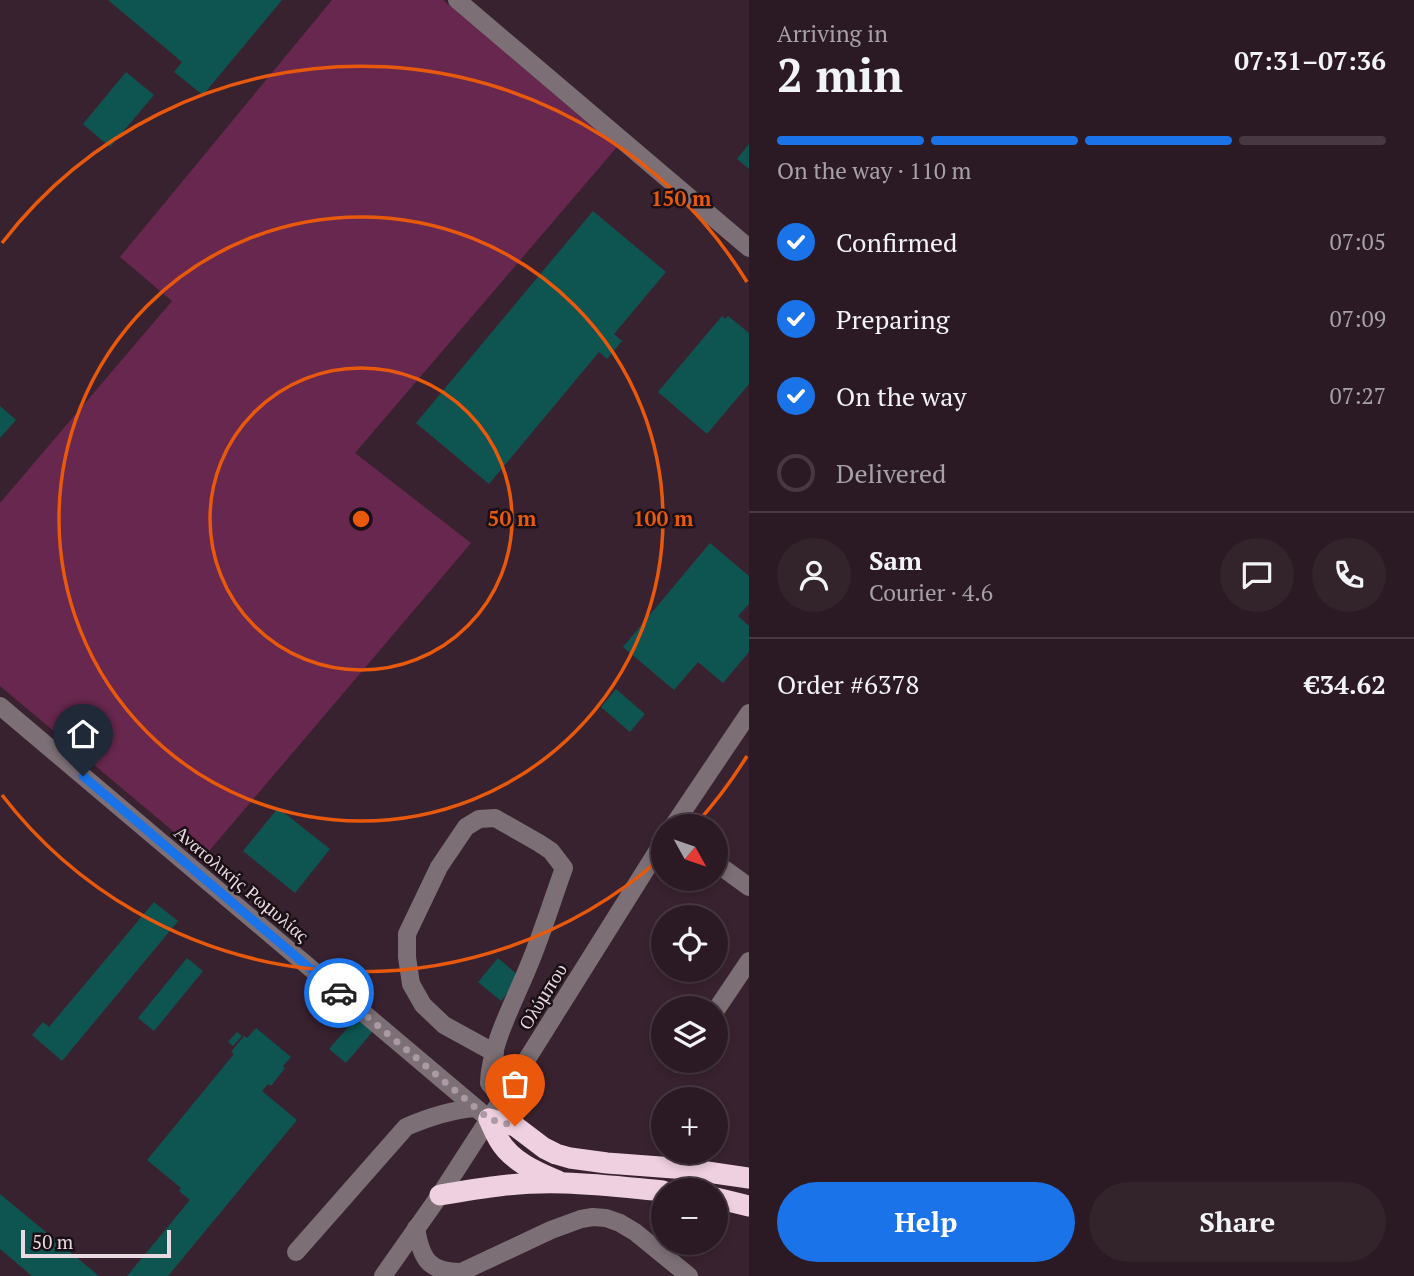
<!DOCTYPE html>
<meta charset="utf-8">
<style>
:root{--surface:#2b1a23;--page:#33232b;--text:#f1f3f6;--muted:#a6a1a6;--line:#473841;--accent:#1a73e8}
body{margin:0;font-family:"PT Serif",serif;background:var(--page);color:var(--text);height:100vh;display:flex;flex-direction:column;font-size:26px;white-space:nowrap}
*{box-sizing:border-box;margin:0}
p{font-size:23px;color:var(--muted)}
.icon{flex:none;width:38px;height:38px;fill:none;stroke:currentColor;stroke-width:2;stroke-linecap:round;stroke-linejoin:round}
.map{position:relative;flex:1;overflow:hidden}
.side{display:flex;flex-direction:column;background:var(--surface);width:665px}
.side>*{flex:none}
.needle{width:46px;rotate:130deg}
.fabs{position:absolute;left:651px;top:814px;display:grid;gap:14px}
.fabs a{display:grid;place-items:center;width:77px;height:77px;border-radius:50%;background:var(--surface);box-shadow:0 4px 10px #0003,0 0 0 2px var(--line);font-size:35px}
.scale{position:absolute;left:21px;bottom:18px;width:150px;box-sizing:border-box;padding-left:7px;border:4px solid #e9dae1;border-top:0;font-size:19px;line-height:24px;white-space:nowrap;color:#e9dae1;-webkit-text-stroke:5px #190f15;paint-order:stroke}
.pin{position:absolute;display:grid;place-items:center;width:60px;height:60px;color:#fff;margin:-72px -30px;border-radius:50% 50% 50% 0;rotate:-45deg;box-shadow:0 0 7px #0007}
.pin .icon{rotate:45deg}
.courier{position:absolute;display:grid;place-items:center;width:70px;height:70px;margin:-35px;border:5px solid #1a73e8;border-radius:50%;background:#fff;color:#222;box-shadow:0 2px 9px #0007}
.head em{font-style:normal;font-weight:700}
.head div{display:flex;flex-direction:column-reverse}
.head{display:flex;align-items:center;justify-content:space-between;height:119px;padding:0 28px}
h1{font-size:46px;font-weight:700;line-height:52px}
.bar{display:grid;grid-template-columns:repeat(4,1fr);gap:10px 7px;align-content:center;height:84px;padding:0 28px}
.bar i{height:9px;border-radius:5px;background:var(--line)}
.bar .current{background:var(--accent)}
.bar p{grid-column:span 4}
.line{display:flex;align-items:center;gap:18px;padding:0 28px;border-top:2px solid var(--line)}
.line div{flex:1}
.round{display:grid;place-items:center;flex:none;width:74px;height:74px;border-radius:37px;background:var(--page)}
ol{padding:0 28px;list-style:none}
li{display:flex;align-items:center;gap:21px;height:77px}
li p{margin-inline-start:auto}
li .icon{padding:7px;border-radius:50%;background:var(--accent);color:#fff;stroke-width:4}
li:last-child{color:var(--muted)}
li i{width:38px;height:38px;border:4px solid var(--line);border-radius:50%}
.cta{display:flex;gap:14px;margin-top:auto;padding:14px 28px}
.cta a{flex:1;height:80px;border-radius:42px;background:var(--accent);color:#fff;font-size:28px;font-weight:700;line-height:80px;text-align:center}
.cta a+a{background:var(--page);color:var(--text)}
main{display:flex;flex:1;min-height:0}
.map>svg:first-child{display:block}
.green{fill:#68274e}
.building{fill:#0e5551}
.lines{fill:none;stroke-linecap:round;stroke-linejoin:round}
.minor{stroke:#7c7076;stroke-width:18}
.highway{stroke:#efd0e0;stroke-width:21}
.done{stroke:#ab9aa3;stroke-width:7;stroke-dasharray:0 12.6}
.route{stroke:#1a73e8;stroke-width:9}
.ring{fill:none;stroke:#e8590c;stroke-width:3.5}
.labels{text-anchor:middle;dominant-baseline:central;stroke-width:5;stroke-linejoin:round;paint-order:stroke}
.street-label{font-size:19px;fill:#e9dae1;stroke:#190f15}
.centre{fill:#e8590c;stroke:#190f15;stroke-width:3.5}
.ring-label{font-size:21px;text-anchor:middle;font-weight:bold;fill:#e8590c;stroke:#190f15;stroke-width:5;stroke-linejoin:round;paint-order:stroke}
</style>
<main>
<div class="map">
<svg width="749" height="1276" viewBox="0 0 749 1276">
<rect width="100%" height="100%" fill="#39222f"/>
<path class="green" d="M332 0H443L617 147 355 453 471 543 204 857 0 686V503L172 301 120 257Z"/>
<g class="building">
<path d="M108 0H282L203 95 174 72 182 62Z"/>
<path d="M126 72 154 95 110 147 83 124Z"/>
<path d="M749 144V169L737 159Z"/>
<path d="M593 211 666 272 614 334 622 341 607 359 599 352 489 484 416 423Z"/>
<path d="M722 316 725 319 728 316 749 333V384L707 434 658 392Z"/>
<path d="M0 406 16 420 0 438Z"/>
<path d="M710 543 749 576V604L738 616 749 626V652L723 683 698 662 674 690 623 647Z"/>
<path d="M616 689 645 714 630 732 601 707Z"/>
<path d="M278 808 330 849 295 893 243 851Z"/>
<path d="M154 902 178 921 62 1061 32 1035 43 1022 49 1027Z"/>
<path d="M187 958 203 971 154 1031 138 1018Z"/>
<path d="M498 958 520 977 501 1001 478 982Z"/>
<path d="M358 1016 374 1030 346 1063 329 1049Z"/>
<path d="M256 1028 291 1057 283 1066 285 1068 271 1086 268 1084 262 1091 297 1120 168 1276H127L190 1200 179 1191 181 1188 147 1160 234 1054 231 1052 244 1036 247 1038Z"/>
<path d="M237 1032 242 1036 233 1046 228 1042Z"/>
<path d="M0 1194 99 1276H32L0 1249Z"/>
</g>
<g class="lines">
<g class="minor">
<path d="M457 0 749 248"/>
<path d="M0 706 489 1119"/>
<path d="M673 826 749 713"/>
<path d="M716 863 749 887"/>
<path d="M716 1010 749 961"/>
<path d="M495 1053 444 1025 423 1005 411 984 407 957V934L439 867 466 827 479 819 495 818 539 843 551 851 564 868C552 901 542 934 529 965 515 1000 490 1045 489 1083L502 1099"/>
<path d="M678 1064 681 1060"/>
<path d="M416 1228C421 1259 429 1273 463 1272"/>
<path d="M296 1252 406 1127C429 1117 450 1110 475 1108"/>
<path d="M383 1276 440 1195 502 1099 663 842"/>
<path d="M453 1276 551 1230 581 1219 593 1217 606 1218 620 1223 635 1232 689 1276"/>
</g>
<g class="highway">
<path d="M489 1119 515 1126 544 1148 556 1154 570 1158 607 1163 687 1169 749 1178"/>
<path d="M489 1119C492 1126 495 1133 499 1140 511 1161 536 1172 558 1181"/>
<path d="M440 1195C481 1188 523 1181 565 1183 598 1184 631 1188 663 1191"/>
<path d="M716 1198 749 1206"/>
</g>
</g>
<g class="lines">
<path class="done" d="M339 993 489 1119 515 1126"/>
<path class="route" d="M83 776 339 993"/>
</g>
<g class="ring">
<circle cx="361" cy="519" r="151"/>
<circle cx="361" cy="519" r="302"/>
<path d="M747 756A453 453 0 0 1 695 825M661 858A453 453 0 0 1 2 795M2 243A453 453 0 0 1 747 282"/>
</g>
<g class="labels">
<g class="street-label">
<text transform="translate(242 883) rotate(40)">Ανατολικής Ρωμυλίας</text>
<text transform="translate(542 996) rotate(-58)">Ολύμπου</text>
</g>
</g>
<circle cx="361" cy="519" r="10" class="centre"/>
<g class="ring-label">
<text x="681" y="206">150 m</text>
<text x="512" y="526">50 m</text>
<text x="663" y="526">100 m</text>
</g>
</svg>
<div class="fabs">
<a><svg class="needle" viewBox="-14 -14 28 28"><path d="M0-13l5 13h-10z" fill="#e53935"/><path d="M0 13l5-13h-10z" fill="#a6a1a6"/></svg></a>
<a><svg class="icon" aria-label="locate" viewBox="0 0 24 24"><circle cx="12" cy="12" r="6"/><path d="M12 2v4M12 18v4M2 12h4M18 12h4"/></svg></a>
<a><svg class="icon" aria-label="layers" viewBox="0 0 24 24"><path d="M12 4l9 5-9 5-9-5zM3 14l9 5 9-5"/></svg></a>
<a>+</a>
<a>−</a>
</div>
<div class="scale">50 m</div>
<div class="pin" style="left:515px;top:1126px;background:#ea580c"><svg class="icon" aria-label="bag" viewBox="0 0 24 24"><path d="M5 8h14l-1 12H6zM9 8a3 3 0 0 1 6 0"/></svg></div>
<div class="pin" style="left:83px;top:776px;background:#1f2937"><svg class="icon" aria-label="home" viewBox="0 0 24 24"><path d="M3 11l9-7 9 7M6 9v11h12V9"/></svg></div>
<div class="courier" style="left:339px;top:993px"><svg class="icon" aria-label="car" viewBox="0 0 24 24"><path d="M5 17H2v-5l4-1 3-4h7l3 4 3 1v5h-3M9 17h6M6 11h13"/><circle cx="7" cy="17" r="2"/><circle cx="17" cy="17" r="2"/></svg></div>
</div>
<section class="side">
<div class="head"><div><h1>2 min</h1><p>Arriving in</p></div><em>07:31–07:36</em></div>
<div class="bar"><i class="current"></i><i class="current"></i><i class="current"></i><i></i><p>On the way · 110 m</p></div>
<ol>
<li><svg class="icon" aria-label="check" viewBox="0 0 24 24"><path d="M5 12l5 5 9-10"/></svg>Confirmed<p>07:05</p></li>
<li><svg class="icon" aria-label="check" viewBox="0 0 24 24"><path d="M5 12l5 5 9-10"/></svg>Preparing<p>07:09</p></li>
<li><svg class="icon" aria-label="check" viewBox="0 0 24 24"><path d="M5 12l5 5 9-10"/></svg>On the way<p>07:27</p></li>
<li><i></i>Delivered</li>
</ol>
<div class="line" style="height:126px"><a class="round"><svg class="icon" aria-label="person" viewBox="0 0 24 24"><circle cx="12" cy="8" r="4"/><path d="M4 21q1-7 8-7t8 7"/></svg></a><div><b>Sam</b><p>Courier · 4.6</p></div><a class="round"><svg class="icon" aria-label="chat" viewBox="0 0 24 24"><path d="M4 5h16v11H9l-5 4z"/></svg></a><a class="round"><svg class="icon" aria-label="phone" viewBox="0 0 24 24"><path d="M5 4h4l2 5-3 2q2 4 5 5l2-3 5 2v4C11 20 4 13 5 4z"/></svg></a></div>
<div class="line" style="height:91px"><div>Order #6378</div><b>€34.62</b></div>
<div class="cta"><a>Help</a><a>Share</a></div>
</section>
</main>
